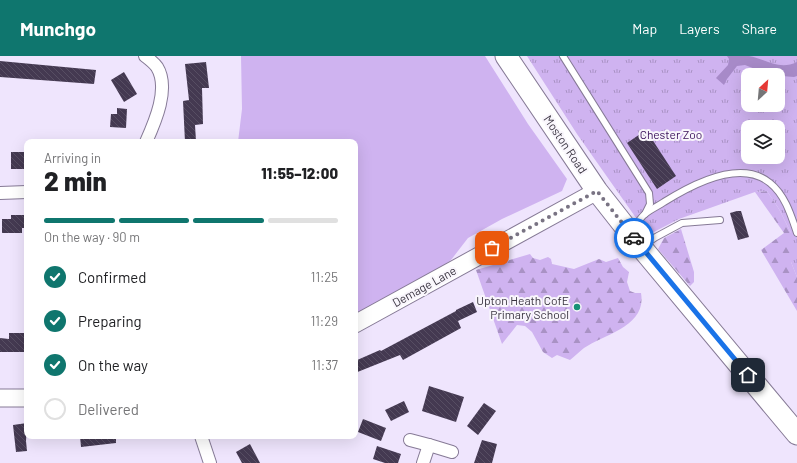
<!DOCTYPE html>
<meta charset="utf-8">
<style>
:root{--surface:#fff;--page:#f6f6f6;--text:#202124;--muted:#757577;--line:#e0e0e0;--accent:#0f766e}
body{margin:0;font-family:Barlow,sans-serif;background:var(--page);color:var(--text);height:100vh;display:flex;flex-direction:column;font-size:15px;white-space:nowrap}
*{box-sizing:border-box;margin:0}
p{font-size:13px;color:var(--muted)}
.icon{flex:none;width:22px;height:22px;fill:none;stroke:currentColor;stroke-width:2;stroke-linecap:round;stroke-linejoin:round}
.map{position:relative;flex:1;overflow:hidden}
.details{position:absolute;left:24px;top:83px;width:334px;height:300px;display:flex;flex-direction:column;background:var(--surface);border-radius:8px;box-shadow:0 4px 16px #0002}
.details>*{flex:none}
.needle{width:26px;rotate:26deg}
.tools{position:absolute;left:741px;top:12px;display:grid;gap:8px}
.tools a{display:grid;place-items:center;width:44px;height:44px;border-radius:8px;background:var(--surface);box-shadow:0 4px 16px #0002;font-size:20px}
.pin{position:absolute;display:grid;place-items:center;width:34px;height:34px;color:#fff;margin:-17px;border-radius:8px;box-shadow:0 2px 6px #0006}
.courier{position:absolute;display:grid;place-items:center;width:40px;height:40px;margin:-20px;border:3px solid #1a73e8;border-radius:50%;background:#fff;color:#222;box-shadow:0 1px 5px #0007}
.headline em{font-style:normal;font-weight:800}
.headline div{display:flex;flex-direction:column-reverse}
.headline{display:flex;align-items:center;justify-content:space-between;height:68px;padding:0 20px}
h1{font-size:26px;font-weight:800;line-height:30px}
.bar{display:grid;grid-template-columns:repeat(4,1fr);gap:6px 4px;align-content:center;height:48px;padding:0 20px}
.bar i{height:5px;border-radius:3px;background:var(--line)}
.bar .selected{background:var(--accent)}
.bar p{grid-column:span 4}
ol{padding:0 20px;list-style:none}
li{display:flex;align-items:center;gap:12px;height:44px}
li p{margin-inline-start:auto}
li .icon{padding:4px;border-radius:50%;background:var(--accent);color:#fff;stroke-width:4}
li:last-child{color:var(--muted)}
li i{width:22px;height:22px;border:2px solid var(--line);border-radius:50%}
header{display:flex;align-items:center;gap:24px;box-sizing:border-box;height:56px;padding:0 20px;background:var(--accent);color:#fff}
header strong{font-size:19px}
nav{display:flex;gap:22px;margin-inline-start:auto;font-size:14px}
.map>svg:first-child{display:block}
.green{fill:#cfb3f0}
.forest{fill:url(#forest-firs)}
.park{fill:url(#park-tufts);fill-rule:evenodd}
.water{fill:#a78ac8}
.building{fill:url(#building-back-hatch)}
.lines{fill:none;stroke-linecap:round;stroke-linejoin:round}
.lane-casing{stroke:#867a96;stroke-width:8}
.street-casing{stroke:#867a96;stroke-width:14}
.secondary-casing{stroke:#867a96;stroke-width:19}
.highway-casing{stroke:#867a96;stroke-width:23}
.lane{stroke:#fff;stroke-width:6}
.street{stroke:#fff;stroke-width:12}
.secondary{stroke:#fff;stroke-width:17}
.highway{stroke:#fff;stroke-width:21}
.done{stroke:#797383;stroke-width:4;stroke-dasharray:0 7.2}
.route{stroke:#1a73e8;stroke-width:5}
.poi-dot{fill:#179176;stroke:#f9f6fc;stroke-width:1.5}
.labels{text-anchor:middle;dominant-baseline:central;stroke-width:4;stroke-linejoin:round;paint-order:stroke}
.park-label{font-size:12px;fill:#3a115b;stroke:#f9f6fc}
.street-label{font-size:12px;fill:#3a3541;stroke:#f9f6fc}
.poi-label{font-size:12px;fill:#3a3541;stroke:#f9f6fc;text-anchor:end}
</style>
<header>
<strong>Munchgo</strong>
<nav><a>Map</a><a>Layers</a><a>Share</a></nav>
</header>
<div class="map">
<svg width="797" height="407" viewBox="0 0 797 407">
<defs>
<pattern id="forest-firs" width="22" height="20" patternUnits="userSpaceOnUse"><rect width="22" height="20" fill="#cfb3f0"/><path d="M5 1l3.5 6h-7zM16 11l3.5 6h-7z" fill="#a992c4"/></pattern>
<pattern id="park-tufts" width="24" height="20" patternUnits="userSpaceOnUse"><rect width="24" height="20" fill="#cfb3f0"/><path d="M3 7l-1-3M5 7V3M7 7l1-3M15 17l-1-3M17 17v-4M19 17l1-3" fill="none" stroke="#a992c4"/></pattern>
<pattern id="building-back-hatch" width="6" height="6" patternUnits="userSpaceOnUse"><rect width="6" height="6" fill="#443951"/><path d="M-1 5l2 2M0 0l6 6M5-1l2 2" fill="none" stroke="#574e63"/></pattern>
</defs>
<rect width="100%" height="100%" fill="#efe5fd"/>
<path class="green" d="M241 0H485L528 68 567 123 562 135 502 163 468 182 451 204 427 222 355 259V86H238L242 53Z"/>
<g class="forest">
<path d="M767 135 779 153 791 177V206L797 221V255L761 194 784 177 755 136Z"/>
<path d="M681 173 694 216V226L690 230 658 193 664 182Z"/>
<path d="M530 198 533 202 540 204 548 201 551 203 552 208 574 213 599 203 606 206 618 202 623 211 629 216 627 226 630 235 635 237H641C647 270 605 278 584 292 579 296 575 300 570 304L557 299 552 302 543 296 532 276 525 270 517 269 502 288 476 214Z"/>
</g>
<path class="park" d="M527 0H797V221L791 206V177L779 153 767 135 755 136 679 163 648 179 577 78ZM748 19H778V49H748ZM748 71H778V101H748Z"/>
<path class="water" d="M727 0C734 0 742 0 749 0 766 3 779 15 797 6V20L794 21 770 19 745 9 737 10 727 23 724 29 716 22 728 9 729 3Z"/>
<g class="building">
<path d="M0 5 96 14 94 28 0 21Z"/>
<path d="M206 6 209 32H202L203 68 195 69 196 85 185 86 183 45 189 44 185 8Z"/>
<path d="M124 16 137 38 124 46 111 24Z"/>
<path d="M117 52 127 53 126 72 110 71 111 58H117Z"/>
<path d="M646 74 676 120 657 133 627 87Z"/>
<rect x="11" y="96" width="16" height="17"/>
<path d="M737 155H741L749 181 738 184 730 157Z"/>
<path d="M11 159H27V172H22V177H2V163H11Z"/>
<path d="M473 246 477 256 458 265 461 272 403 304 400 299 355 317V305L380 294 381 295 456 255V254Z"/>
<path d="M9 277H24V296H0V282L9 283Z"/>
<path d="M429 330 464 341 456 366 422 355Z"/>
<path d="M404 345 409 356 391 365 385 354Z"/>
<path d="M484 347 496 355 478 379 467 370Z"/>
<path d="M363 363 386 372 381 385 358 376Z"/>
<path d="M27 367 26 385 27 395 16 396 13 369Z"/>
<path d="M80 380H116V387L81 391Z"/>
<path d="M482 384 497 388 492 407H474Z"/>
<path d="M250 388 260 407H242L236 396Z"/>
<path d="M377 390 401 398 398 407H385L373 403Z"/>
</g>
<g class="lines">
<defs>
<g id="lane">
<path d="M563 0 649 137 650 148 645 158"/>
<path d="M632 174C636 169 640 162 645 158 651 153 658 150 664 146 691 129 740 102 770 127 785 139 791 159 797 177"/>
<path d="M644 189 656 181 682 167 720 164"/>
</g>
<g id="street">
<path d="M145 0C149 3 154 7 157 11 170 32 155 66 146 86"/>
<path d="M0 137 27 136"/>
<path d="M201 380 210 407"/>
<path d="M410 384 429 389"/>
<path d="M423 407 429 389 452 396"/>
</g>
<g id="secondary">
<path d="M355 268 597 135"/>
<path d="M0 342H27"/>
</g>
<path id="highway" d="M506 0 597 135 641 191 797 378"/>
</defs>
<use href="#lane" class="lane-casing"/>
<use href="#street" class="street-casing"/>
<use href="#secondary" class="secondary-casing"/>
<use href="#highway" class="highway-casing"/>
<use href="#lane" class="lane"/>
<use href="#street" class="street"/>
<use href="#secondary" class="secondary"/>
<use href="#highway" class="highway"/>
</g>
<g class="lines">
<path class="done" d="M492 192 597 135 634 182"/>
<path class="route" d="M634 182 748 319"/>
</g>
<circle class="poi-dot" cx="577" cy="251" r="4"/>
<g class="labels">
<g class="park-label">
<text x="671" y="78">Chester Zoo</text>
</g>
<g class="street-label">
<text transform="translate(566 88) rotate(56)">Moston Road</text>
<text transform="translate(424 230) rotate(-29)">Demage Lane</text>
</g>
<g class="poi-label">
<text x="569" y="244">Upton Heath CofE<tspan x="569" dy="14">Primary School</tspan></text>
</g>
</g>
</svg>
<div class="tools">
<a><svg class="needle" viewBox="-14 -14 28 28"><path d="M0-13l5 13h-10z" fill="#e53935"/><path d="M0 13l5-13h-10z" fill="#757577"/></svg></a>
<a><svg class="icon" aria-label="layers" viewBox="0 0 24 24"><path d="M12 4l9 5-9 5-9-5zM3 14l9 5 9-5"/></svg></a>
</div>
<div class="pin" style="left:492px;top:192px;background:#ea580c"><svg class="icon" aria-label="bag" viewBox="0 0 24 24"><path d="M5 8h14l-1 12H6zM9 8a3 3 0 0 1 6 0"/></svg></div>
<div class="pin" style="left:748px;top:319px;background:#1f2937"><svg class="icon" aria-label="home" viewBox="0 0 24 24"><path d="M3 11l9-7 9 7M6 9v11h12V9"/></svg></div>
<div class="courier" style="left:634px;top:182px"><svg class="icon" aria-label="car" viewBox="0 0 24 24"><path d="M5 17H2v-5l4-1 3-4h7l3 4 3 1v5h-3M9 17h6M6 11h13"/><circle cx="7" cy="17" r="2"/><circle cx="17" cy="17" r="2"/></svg></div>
<section class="details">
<div class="headline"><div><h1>2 min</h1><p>Arriving in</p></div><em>11:55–12:00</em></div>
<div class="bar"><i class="selected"></i><i class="selected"></i><i class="selected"></i><i></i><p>On the way · 90 m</p></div>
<ol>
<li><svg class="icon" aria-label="check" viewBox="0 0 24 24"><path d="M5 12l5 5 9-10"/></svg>Confirmed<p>11:25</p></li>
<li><svg class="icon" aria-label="check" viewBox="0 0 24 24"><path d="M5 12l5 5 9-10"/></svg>Preparing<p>11:29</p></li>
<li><svg class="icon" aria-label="check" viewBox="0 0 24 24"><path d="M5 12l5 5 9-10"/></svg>On the way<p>11:37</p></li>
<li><i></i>Delivered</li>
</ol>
</section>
</div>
